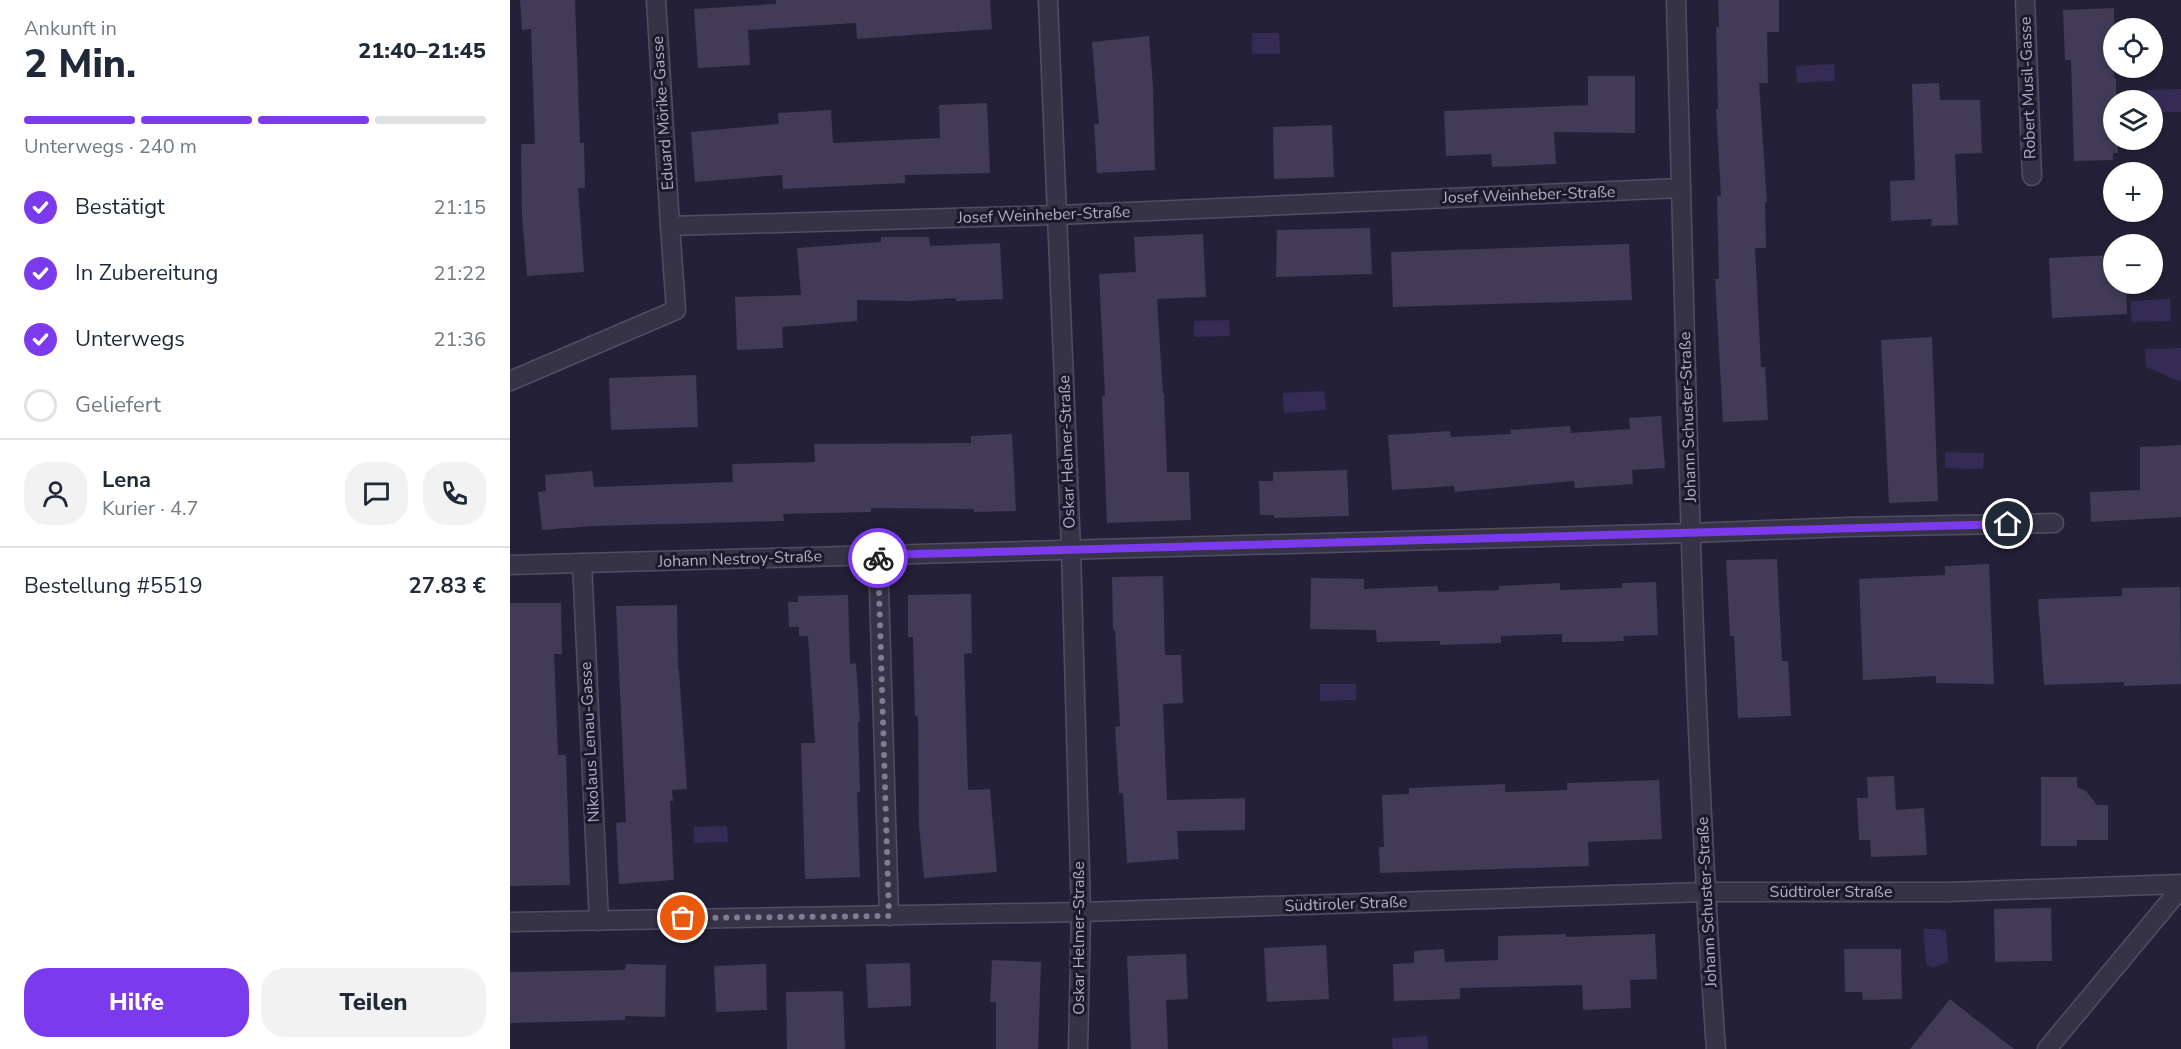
<!DOCTYPE html>
<html lang="de">
<meta charset="utf-8">
<style>
:root{--surface:#fff;--page:#f2f2f3;--text:#1f2937;--muted:#747a83;--line:#e0e1e3;--accent:#7c3aed}
body{margin:0;font-family:"Nunito Sans",sans-serif;background:var(--page);color:var(--text);height:100vh;display:flex;flex-direction:column;font-size:22px;white-space:nowrap}
*{box-sizing:border-box;margin:0}
p{font-size:20px;color:var(--muted)}
.icon{flex:none;width:33px;height:33px;fill:none;stroke:currentColor;stroke-width:2;stroke-linecap:round;stroke-linejoin:round}
.map{position:relative;flex:1;overflow:hidden}
.sheet{display:flex;flex-direction:column;background:var(--surface);width:510px}
.sheet>*{flex:none}
.fabs{position:absolute;left:1593px;top:18px;display:grid;gap:12px}
.fabs a{display:grid;place-items:center;width:60px;height:60px;border-radius:50%;background:var(--surface);box-shadow:0 3px 9px #0003;font-size:30px}
.pin{position:absolute;display:grid;place-items:center;width:51px;height:51px;color:#fff;margin:-26px;border:3px solid #fff;border-radius:50%;box-shadow:0 2px 6px #0007}
.courier{position:absolute;display:grid;place-items:center;width:60px;height:60px;margin:-30px;border:4px solid #7c3aed;border-radius:50%;background:#fff;color:#222;box-shadow:0 2px 8px #0007}
.summary em{font-style:normal;font-weight:800}
.summary div{display:flex;flex-direction:column-reverse}
.summary{display:flex;align-items:center;justify-content:space-between;height:102px;padding:0 24px}
h1{font-size:39px;font-weight:800;line-height:45px}
.bar{display:grid;grid-template-columns:repeat(4,1fr);gap:9px 6px;align-content:center;height:72px;padding:0 24px}
.bar i{height:8px;border-radius:4px;background:var(--line)}
.bar .active{background:var(--accent)}
.bar p{grid-column:span 4}
.line{display:flex;align-items:center;gap:15px;padding:0 24px;border-top:2px solid var(--line)}
.line div{flex:1}
.round{display:grid;place-items:center;flex:none;width:63px;height:63px;border-radius:24px;background:var(--page)}
ol{padding:0 24px;list-style:none}
li{display:flex;align-items:center;gap:18px;height:66px}
li p{margin-inline-start:auto}
li .icon{padding:6px;border-radius:50%;background:var(--accent);color:#fff;stroke-width:4}
li:last-child{color:var(--muted)}
li i{width:33px;height:33px;border:3px solid var(--line);border-radius:50%}
.action{display:flex;gap:12px;margin-top:auto;padding:12px 24px}
.action a{flex:1;height:69px;border-radius:24px;background:var(--accent);color:#fff;font-size:24px;font-weight:800;line-height:69px;text-align:center}
.action a+a{background:var(--page);color:var(--text)}
main{display:flex;flex:1;min-height:0}
.map>svg:first-child{display:block}
.water{fill:#352c56}
.building{fill:#413b57}
.lines{fill:none;stroke-linecap:round;stroke-linejoin:round}
.minor-casing{stroke:#534d62;stroke-width:21}
.minor{stroke:#373347;stroke-width:18}
.done{stroke:#817c93;stroke-width:6;stroke-dasharray:0 10.8}
.route{stroke:#7c3aed;stroke-width:8}
.labels{text-anchor:middle;dominant-baseline:central;stroke-width:6;stroke-linejoin:round;paint-order:stroke}
.street-label{font-size:16px;fill:#b3adc4;stroke:#1d192c}
</style>
<main>
<section class="sheet">
<div class="summary"><div><h1>2 Min.</h1><p>Ankunft in</p></div><em>21:40–21:45</em></div>
<div class="bar"><i class="active"></i><i class="active"></i><i class="active"></i><i></i><p>Unterwegs · 240 m</p></div>
<ol>
<li><svg class="icon" aria-label="check" viewBox="0 0 24 24"><path d="M5 12l5 5 9-10"/></svg>Bestätigt<p>21:15</p></li>
<li><svg class="icon" aria-label="check" viewBox="0 0 24 24"><path d="M5 12l5 5 9-10"/></svg>In Zubereitung<p>21:22</p></li>
<li><svg class="icon" aria-label="check" viewBox="0 0 24 24"><path d="M5 12l5 5 9-10"/></svg>Unterwegs<p>21:36</p></li>
<li><i></i>Geliefert</li>
</ol>
<div class="line" style="height:108px"><a class="round"><svg class="icon" aria-label="person" viewBox="0 0 24 24"><circle cx="12" cy="8" r="4"/><path d="M4 21q1-7 8-7t8 7"/></svg></a><div><b>Lena</b><p>Kurier · 4.7</p></div><a class="round"><svg class="icon" aria-label="chat" viewBox="0 0 24 24"><path d="M4 5h16v11H9l-5 4z"/></svg></a><a class="round"><svg class="icon" aria-label="phone" viewBox="0 0 24 24"><path d="M5 4h4l2 5-3 2q2 4 5 5l2-3 5 2v4C11 20 4 13 5 4z"/></svg></a></div>
<div class="line" style="height:78px"><div>Bestellung #5519</div><b>27.83 €</b></div>
<div class="action"><a>Hilfe</a><a>Teilen</a></div>
</section>
<div class="map">
<svg width="1671" height="1049" viewBox="0 0 1671 1049">
<rect width="100%" height="100%" fill="#242037"/>
<g class="water">
<path d="M742 33H769L770 54H742Z"/>
<path d="M1324 64 1325 81 1287 83 1286 66Z"/>
<path d="M1671 89V112H1643L1642 100H1637V90Z"/>
<path d="M1660 299 1661 321 1622 322 1620 301Z"/>
<path d="M719 320 720 336 684 337V321Z"/>
<path d="M1671 348V382L1636 367 1635 349Z"/>
<path d="M814 391 816 410 774 413 773 393Z"/>
<path d="M1435 452 1474 453 1473 469 1435 468Z"/>
<path d="M810 684H846V700L810 701Z"/>
<path d="M217 826 218 842 184 843V827Z"/>
<path d="M1413 929H1431L1436 932 1438 962 1422 968 1416 963Z"/>
<path d="M917 1036 918 1049H883L882 1038Z"/>
</g>
<g class="building">
<path d="M10 0H65L70 143H74L75 188H68L74 272 17 276 12 216 11 144H25L21 29 12 30Z"/>
<path d="M266 0H480L482 29 347 39 346 23 238 30 240 65 188 68 184 9 266 4Z"/>
<path d="M1208 0H1269V32H1257L1258 83H1249L1257 202H1255L1256 248H1245L1251 367H1255L1258 420 1213 422 1205 279H1209L1207 196H1211L1206 109H1208L1206 27H1209Z"/>
<path d="M1604 8V78H1606V100H1604V140H1608V153H1603V160L1564 161 1561 60H1555L1553 10Z"/>
<path d="M639 36 643 87 645 170 587 173 584 124H589L582 42Z"/>
<path d="M1078 76H1125V133L1044 132 1046 164 982 167 981 154 936 156 934 111 1078 105Z"/>
<path d="M1429 83 1430 100H1470L1472 153 1445 154 1448 225 1421 226 1422 219 1381 221 1380 181 1405 180 1402 84Z"/>
<path d="M477 103 480 173 395 175V183L273 189 272 175 185 182 181 132 269 124 268 113 321 110 323 143 430 138 429 105Z"/>
<path d="M822 125 824 177 764 179 763 127Z"/>
<path d="M860 228 862 274 766 277 767 230Z"/>
<path d="M693 234 696 297 647 299 653 394H654L657 472H679L681 520 597 523 592 396H595L589 274 626 272 624 237Z"/>
<path d="M371 237H419L420 246 490 243 493 299 446 301V298L399 301 347 300V321L272 327 273 348 227 350 225 297 291 295 287 248 371 242Z"/>
<path d="M1119 244 1122 300 883 307 881 252Z"/>
<path d="M1604 255V284H1616L1617 314 1542 318 1539 258Z"/>
<path d="M1422 337 1428 501 1379 503 1371 340Z"/>
<path d="M186 375 188 427 101 430 99 378Z"/>
<path d="M1151 416 1155 468 1122 470 1123 484 1065 488 1064 481 945 492 944 486 882 490 878 435 940 431 941 437 1001 434 1000 430 1060 426 1061 433 1120 429 1119 418Z"/>
<path d="M502 434 506 511 464 512V509L361 508V512L273 514 274 521 83 526 32 530 28 492 36 491 35 475 82 471 84 487 223 482 222 464 305 462 304 444 461 443V436Z"/>
<path d="M1671 445V517L1581 522 1580 492 1630 490V447Z"/>
<path d="M837 470 839 516 764 518V515H750L749 481H763V472Z"/>
<path d="M1267 559 1272 661H1278L1281 716 1228 718 1224 636H1220L1216 560Z"/>
<path d="M1479 564 1484 684 1426 683V676L1353 680 1349 579 1435 575V566Z"/>
<path d="M653 576 655 655H671L673 703 653 704 657 800 735 798V830L667 831 669 859 617 863 613 793H609L605 727 610 726 605 630H603L602 577Z"/>
<path d="M801 578 854 579V589L928 586V592L989 590V586L1050 583V590L1112 588V583L1146 582 1148 635 1113 636 1114 641 1083 642H1052V634L991 636V643L930 645V641L867 642 866 630 800 629Z"/>
<path d="M1670 587 1671 684 1614 686V682L1534 685 1528 599 1612 596V588Z"/>
<path d="M461 594 462 653 454 654 458 790 480 789 487 872 414 878 409 825 408 716H405L403 637H398V595Z"/>
<path d="M338 595 340 664 346 663 350 722H348L350 792H347L350 877 295 879 291 743H305L298 636H289V627H279L278 602H288V596Z"/>
<path d="M0 603H51L52 654H44L48 755H56L60 885 0 886Z"/>
<path d="M167 605 168 670H169L177 789 162 790 163 801H160L164 880 109 884 106 823 116 822 106 606Z"/>
<path d="M1384 776 1386 810 1414 808 1417 855 1361 857 1360 840H1349L1347 798H1358L1357 777Z"/>
<path d="M1531 777H1567V787L1576 791 1587 805H1598V840H1567V846H1531Z"/>
<path d="M1149 780 1152 839 1078 842 1079 866 870 873 869 847H874L872 795 899 794V788L995 784V792L1057 790V783Z"/>
<path d="M1541 908 1542 961 1485 962 1484 909Z"/>
<path d="M1056 934V937L1145 934 1147 979 1120 980 1121 1008 1073 1010 1072 985 950 988V999L884 1001 883 964 904 963V951L934 949 935 962 988 960V936Z"/>
<path d="M816 945 819 999 757 1002 754 948Z"/>
<path d="M1334 949H1391L1392 999 1353 1000 1352 992H1335Z"/>
<path d="M676 954 678 999 656 1000 658 1049H621L617 956Z"/>
<path d="M482 960 531 962 528 1049H486V1002H480Z"/>
<path d="M400 963 401 1006 358 1008 356 964Z"/>
<path d="M116 964 156 965 155 1017 115 1016V1020L0 1023V972L115 970Z"/>
<path d="M256 964 257 1010 206 1012 204 966Z"/>
<path d="M333 991 335 1049H277L276 992Z"/>
<path d="M1440 999 1469 1022 1504 1049H1400Z"/>
</g>
<g class="lines">
<defs>
<g id="minor">
<path d="M146 0 160 226"/>
<path d="M538 0 561 549 571 912 568 1049"/>
<path d="M1166 0C1176 350 1181 700 1206 1049"/>
<path d="M1515 0 1522 176"/>
<path d="M0 381 166 310 160 226 547 215 1171 188"/>
<path d="M368 555 379 916"/>
<path d="M72 563 89 921"/>
<path d="M0 565 1181 533 1337 527 1544 523"/>
<path d="M0 922 571 912 1195 892H1439L1671 884"/>
<path d="M1537 1049 1671 888"/>
</g>
</defs>
<use href="#minor" class="minor-casing"/>
<use href="#minor" class="minor"/>
</g>
<g class="lines">
<path class="done" d="M173 918 379 916 368 558"/>
<path class="route" d="M368 558V555L1498 524"/>
</g>
<g class="labels">
<g class="street-label">
<text transform="translate(1518 88) rotate(-92)">Robert Musil-Gasse</text>
<text transform="translate(153 113) rotate(-94)">Eduard Mörike-Gasse</text>
<text transform="translate(1019 195) rotate(-2)">Josef Weinheber-Straße</text>
<text transform="translate(534 215) rotate(-2)">Josef Weinheber-Straße</text>
<text transform="translate(1178 417) rotate(-92)">Johann Schuster-Straße</text>
<text transform="translate(557 452) rotate(-92)">Oskar Helmer-Straße</text>
<text transform="translate(230 559) rotate(-2)">Johann Nestroy-Straße</text>
<text transform="translate(80 742) rotate(-93)">Nikolaus Lenau-Gasse</text>
<text x="1321" y="892">Südtiroler Straße</text>
<text transform="translate(1197 902) rotate(-93)">Johann Schuster-Straße</text>
<text transform="translate(836 904) rotate(-2)">Südtiroler Straße</text>
<text transform="translate(569 938) rotate(-90)">Oskar Helmer-Straße</text>
</g>
</g>
</svg>
<div class="fabs">
<a><svg class="icon" aria-label="locate" viewBox="0 0 24 24"><circle cx="12" cy="12" r="6"/><path d="M12 2v4M12 18v4M2 12h4M18 12h4"/></svg></a>
<a><svg class="icon" aria-label="layers" viewBox="0 0 24 24"><path d="M12 4l9 5-9 5-9-5zM3 14l9 5 9-5"/></svg></a>
<a>+</a>
<a>−</a>
</div>
<div class="pin" style="left:173px;top:918px;background:#ea580c"><svg class="icon" aria-label="bag" viewBox="0 0 24 24"><path d="M5 8h14l-1 12H6zM9 8a3 3 0 0 1 6 0"/></svg></div>
<div class="pin" style="left:1498px;top:524px;background:#1f2937"><svg class="icon" aria-label="home" viewBox="0 0 24 24"><path d="M3 11l9-7 9 7M6 9v11h12V9"/></svg></div>
<div class="courier" style="left:368px;top:558px"><svg class="icon" aria-label="bike" viewBox="0 0 24 24"><circle cx="6" cy="16" r="4"/><circle cx="18" cy="16" r="4"/><path d="M6 16l4-8h5l3 8M10 8l3 8H6M13 5h3"/></svg></div>
</div>
</main>
